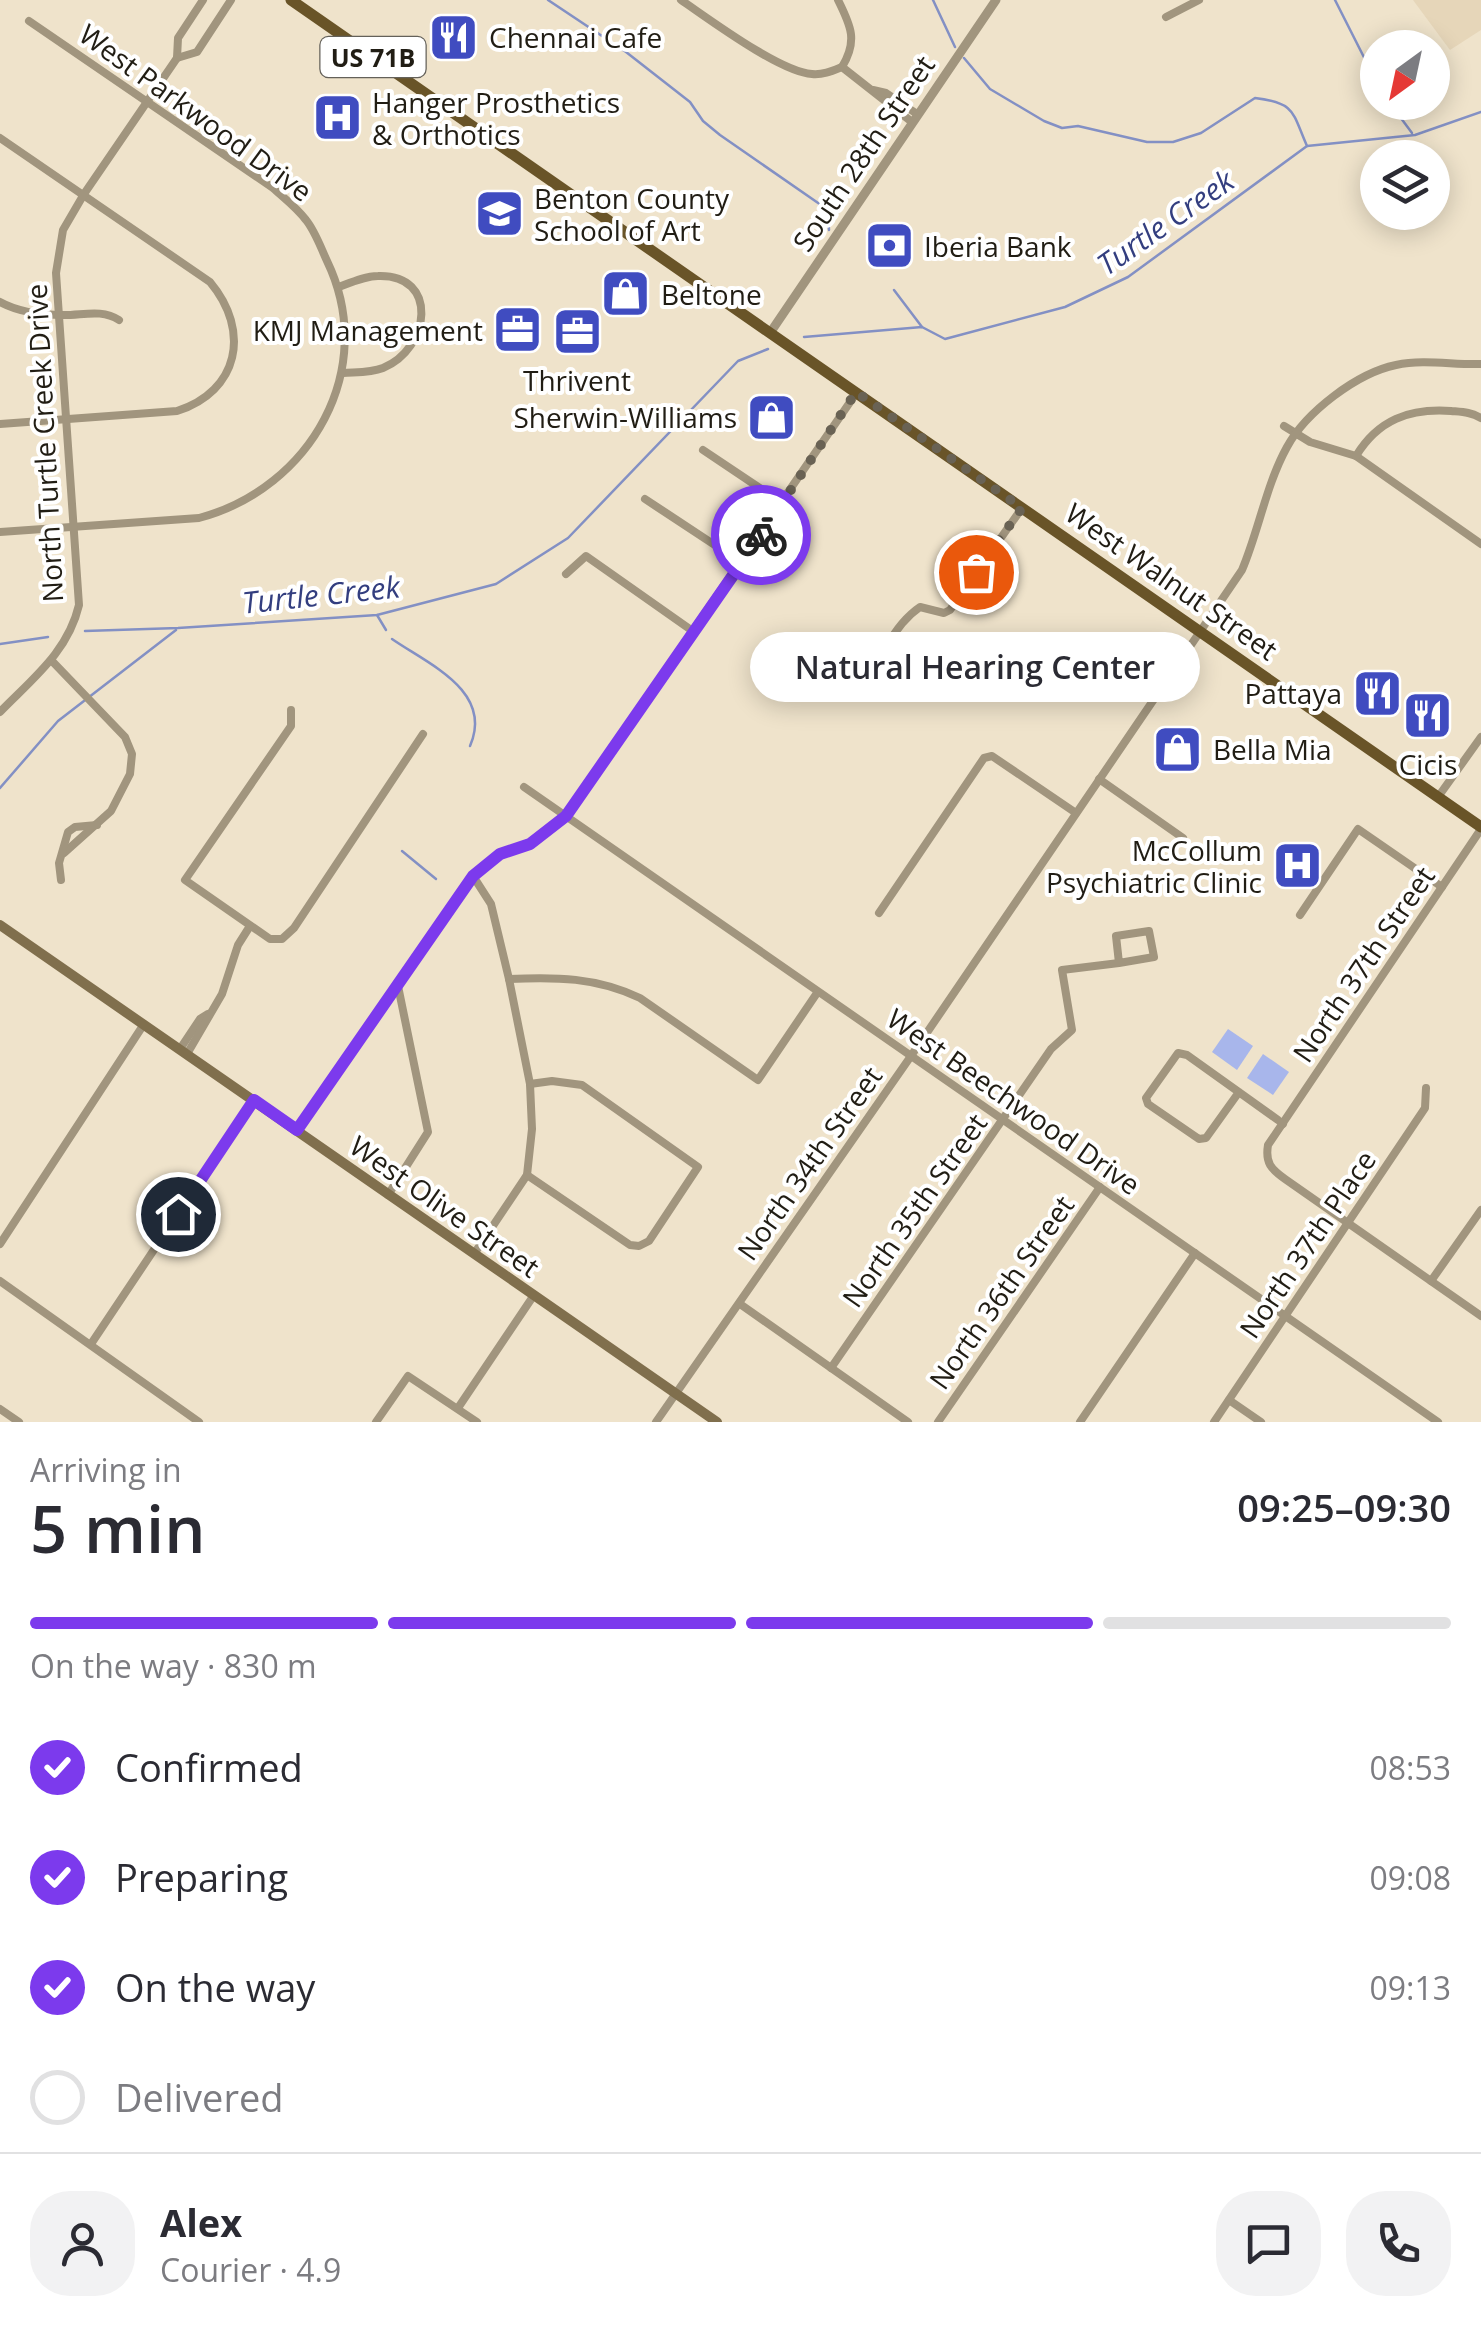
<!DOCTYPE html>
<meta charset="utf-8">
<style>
:root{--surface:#fff;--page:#f2f2f3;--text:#2b2b33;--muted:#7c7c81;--line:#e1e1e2;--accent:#7c3aed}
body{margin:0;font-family:"Open Sans",sans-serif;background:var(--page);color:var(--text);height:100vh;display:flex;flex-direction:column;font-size:38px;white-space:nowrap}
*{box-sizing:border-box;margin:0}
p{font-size:32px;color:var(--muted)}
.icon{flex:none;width:55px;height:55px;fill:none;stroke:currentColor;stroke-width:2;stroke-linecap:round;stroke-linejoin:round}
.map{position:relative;height:1422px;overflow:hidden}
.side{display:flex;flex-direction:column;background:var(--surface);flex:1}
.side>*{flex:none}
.needle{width:65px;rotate:213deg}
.tools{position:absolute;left:1360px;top:30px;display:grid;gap:20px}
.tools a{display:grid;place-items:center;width:90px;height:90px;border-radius:50%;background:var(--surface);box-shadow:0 5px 25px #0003;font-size:50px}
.pin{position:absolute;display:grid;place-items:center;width:85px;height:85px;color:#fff;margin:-42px;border:5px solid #fff;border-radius:50%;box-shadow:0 2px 10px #0007}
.courier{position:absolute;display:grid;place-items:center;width:100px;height:100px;margin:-50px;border:8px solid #7c3aed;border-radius:50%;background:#fff;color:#222;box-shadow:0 2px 12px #0007}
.bubble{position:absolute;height:70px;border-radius:35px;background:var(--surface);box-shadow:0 5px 25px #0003;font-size:32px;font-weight:600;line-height:70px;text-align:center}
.summary em{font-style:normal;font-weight:600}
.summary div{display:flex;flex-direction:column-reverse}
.summary{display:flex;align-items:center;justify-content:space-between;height:170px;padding:0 30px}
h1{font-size:65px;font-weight:600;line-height:75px}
.bar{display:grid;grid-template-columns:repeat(4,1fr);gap:15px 10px;align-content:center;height:120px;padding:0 30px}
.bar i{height:12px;border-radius:8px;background:var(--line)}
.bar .active{background:var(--accent)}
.bar p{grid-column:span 4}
.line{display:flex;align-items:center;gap:25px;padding:0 30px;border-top:2px solid var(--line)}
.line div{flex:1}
.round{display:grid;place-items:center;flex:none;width:105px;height:105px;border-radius:40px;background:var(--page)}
ol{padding:0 30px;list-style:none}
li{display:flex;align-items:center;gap:30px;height:110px}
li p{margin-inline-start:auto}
li .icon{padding:10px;border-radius:50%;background:var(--accent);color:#fff;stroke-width:4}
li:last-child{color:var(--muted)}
li i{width:55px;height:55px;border:5px solid var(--line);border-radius:50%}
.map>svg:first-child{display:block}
.built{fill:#e6d6b9}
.green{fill:#a8b6eb}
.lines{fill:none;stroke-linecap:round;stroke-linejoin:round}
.stream{stroke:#8390c4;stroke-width:2.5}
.minor{stroke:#a1957e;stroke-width:8}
.tertiary{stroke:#a1957e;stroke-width:9}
.secondary{stroke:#806f4d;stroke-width:10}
.primary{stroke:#695428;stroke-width:11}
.done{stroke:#696254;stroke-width:10;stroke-dasharray:0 18}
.route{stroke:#7c3aed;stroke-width:12}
.labels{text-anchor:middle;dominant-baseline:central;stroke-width:8;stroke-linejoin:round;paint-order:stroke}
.shield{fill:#fff;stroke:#64615a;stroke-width:2.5}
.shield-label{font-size:25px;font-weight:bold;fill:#211d14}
.poi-label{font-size:28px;fill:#211d14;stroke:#fff;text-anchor:start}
.street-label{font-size:28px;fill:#211d14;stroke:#fff}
.water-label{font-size:30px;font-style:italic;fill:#333e7f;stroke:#fff}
</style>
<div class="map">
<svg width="1481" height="1422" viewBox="0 0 1481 1422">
<rect width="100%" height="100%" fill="#efe3cb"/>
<path class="built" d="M1413 0H1481V30L1450 50Z"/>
<g class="green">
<path d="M1228 1029 1253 1046 1237 1070 1212 1052Z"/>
<path d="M1263 1054 1289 1072 1273 1095 1247 1078Z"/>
</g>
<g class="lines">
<g class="stream">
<path d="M548 0 626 52 690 102 703 121 720 135 821 205 828 214 829 230"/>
<path d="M933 0 955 47"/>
<path d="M1335 0 1378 85"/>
<path d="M964 58 990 89 1044 121 1062 128 1078 126 1147 142H1173L1201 133 1255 98C1296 103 1292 112 1307 146"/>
<path d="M1389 102 1412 133"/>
<path d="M894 290 922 327"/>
<path d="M804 337 922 327 945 339 1065 307 1128 277 1307 146 1415 135 1481 112"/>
<path d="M377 615 386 630"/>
<path d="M85 631 178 628 377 615 496 584 568 538 738 361 768 349"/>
<path d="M392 639C428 664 494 691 470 746"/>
<path d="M0 644 48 637"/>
<path d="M0 788 58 721 176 630"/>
<path d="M402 851 436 879"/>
</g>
<g class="minor">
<path d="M681 0C709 19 780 72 812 74 823 75 832 71 842 67L912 122"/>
<path d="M838 0C851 26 858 41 842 67"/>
<path d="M1166 17 1199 0"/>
<path d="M177 58 197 52 231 0"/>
<path d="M873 90 886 93 917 114"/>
<path d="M0 138 210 282C251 331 239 391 177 411L0 424"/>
<path d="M339 287C352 282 365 276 378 276 440 274 430 349 383 368 370 373 356 372 343 373"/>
<path d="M0 302C18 312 43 315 64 315 84 315 102 309 119 320"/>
<path d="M1284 426 1310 442 1356 456 1481 544"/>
<path d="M703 450 782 503"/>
<path d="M1356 456C1378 420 1409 408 1451 411 1462 412 1471 412 1481 418"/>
<path d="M645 499 742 563"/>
<path d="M0 532 199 518C311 488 379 369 327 261 321 248 315 231 306 220 297 208 284 198 273 188L29 21"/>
<path d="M566 574 586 556 694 632"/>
<path d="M52 661 125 737 132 754 130 774 111 811 64 853"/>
<path d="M870 696C872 666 895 624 920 607L944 613 950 610 1022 508"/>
<path d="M291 710V726L185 880 270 939H282L294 928 423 734"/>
<path d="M0 712C32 679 68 652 79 605L56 273 63 230 84 194 177 58 178 38 203 0"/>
<path d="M1099 779 1183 838"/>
<path d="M524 787 1438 1422"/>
<path d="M1438 797 1481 737"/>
<path d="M1481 829 1268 1145C1265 1163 1271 1169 1285 1179L1481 1316"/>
<path d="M473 876 491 904 509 979 530 1084 532 1129 527 1175 474 1254"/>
<path d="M61 880 59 863 68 832 75 827 97 825"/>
<path d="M879 913 984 758 992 756 1076 813"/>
<path d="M1300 915 1358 829 1442 887"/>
<path d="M509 979C556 977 596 977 640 998L758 1080 817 993"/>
<path d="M180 1049 200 1019 208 1014"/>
<path d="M187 1054 222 994 238 945 250 926"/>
<path d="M1239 1092 1206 1138 1199 1139 1148 1104 1146 1098 1178 1053 1187 1055 1278 1120 1283 1124"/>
<path d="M297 1130 473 876 500 854 530 844 566 815 857 392"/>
<path d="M527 1175 630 1245 639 1246 649 1241 698 1167 582 1085 552 1081 530 1084"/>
<path d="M388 1195 428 1132 398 986"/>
<path d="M0 1244 144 1024"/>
<path d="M0 1281 199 1422"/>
<path d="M1431 1281 1481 1210"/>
<path d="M740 1304 908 1422"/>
<path d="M91 1344 254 1100"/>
<path d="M831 1368 1051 1049 1072 1030 1062 970 1119 963 1116 936 1149 931 1154 957 1119 963"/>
<path d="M1229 1400 1261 1422"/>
<path d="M458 1408 534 1295"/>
<path d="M0 1409 19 1422"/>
<path d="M376 1422 408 1376 477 1422"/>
<path d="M656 1422 911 1056 1242 570C1259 530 1266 485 1287 447 1306 412 1357 373 1396 365 1424 359 1453 365 1481 364"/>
<path d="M938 1422 1100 1187"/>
<path d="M1080 1422 1195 1253"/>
<path d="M1214 1422 1425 1108 1426 1088"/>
</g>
<path class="tertiary" d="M770 333 996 0"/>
<path class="secondary" d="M0 925 717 1422"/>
<path class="primary" d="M291 0 1481 827"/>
</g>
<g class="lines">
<path class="done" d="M761 535 856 392 1022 508 976 572"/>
<path class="route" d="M178 1214 254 1100 297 1130 473 876 500 854 530 844 566 816 761 535"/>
</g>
<defs>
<symbol id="restaurant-square" viewBox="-11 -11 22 22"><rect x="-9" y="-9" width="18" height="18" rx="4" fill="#404cc0" stroke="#fff"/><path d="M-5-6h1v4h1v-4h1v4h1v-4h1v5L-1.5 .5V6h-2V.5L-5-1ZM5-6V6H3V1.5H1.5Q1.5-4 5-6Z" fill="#fff"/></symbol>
<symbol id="hospital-square" viewBox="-11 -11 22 22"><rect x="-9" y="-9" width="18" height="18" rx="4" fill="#404cc0" stroke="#fff"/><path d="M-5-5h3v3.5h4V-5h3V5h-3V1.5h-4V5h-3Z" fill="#fff"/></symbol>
<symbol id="school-square" viewBox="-11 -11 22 22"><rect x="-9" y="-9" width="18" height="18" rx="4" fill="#404cc0" stroke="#fff"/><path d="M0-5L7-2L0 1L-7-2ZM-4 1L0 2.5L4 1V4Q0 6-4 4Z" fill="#fff"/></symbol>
<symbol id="bank-square" viewBox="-11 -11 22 22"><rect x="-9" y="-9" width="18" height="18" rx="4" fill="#404cc0" stroke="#fff"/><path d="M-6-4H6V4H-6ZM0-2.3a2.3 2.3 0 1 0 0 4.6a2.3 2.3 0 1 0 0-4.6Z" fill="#fff"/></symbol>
<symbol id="shop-square" viewBox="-11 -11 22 22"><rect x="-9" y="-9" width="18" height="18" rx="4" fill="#404cc0" stroke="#fff"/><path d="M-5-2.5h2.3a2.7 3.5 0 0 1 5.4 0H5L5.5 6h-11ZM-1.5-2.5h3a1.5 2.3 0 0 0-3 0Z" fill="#fff"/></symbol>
<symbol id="office-square" viewBox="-11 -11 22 22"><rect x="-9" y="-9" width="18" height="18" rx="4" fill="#404cc0" stroke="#fff"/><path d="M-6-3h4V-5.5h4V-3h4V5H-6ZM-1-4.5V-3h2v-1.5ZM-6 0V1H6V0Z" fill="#fff"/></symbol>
</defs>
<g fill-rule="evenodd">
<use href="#restaurant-square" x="426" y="10" width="55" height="55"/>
<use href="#hospital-square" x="310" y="90" width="55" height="55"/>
<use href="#school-square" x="472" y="186" width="55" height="55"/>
<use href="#bank-square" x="862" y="218" width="55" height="55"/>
<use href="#shop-square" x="598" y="266" width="55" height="55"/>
<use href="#office-square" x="490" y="302" width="55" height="55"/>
<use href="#office-square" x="550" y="304" width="55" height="55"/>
<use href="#shop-square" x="744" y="390" width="55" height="55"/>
<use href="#restaurant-square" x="1350" y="666" width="55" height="55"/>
<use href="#restaurant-square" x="1400" y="688" width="55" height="55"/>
<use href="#shop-square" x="1150" y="722" width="55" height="55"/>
<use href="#hospital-square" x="1270" y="838" width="55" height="55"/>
</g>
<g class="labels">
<rect class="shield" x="320.5" y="37" width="105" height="40" rx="8"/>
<g class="shield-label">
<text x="373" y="57">US 71B</text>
</g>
<g class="poi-label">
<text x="489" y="37">Chennai Cafe</text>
<text x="372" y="102">Hanger Prosthetics<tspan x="372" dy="32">&amp; Orthotics</tspan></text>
<text x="534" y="198">Benton County<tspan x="534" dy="32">School of Art</tspan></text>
<text x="924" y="246">Iberia Bank</text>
<text x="661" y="294">Beltone</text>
<text x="483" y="330" text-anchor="end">KMJ Management</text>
<text x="577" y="380" text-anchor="middle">Thrivent</text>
<text x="737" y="417" text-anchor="end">Sherwin-Williams</text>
<text x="1342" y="693" text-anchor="end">Pattaya</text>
<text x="1213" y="749">Bella Mia</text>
<text x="1428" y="764" text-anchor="middle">Cicis</text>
<text x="1262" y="850" text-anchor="end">McCollum<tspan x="1262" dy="32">Psychiatric Clinic</tspan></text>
</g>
<g class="street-label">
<text transform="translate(196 112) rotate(36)">West Parkwood Drive</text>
<text transform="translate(863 153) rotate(-56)">South 28th Street</text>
<text transform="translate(44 443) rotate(-93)">North Turtle Creek Drive</text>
<text transform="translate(1172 581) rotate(35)">West Walnut Street</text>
<text transform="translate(1363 964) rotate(-56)">North 37th Street</text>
<text transform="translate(1014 1101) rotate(35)">West Beechwood Drive</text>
<text transform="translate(809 1163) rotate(-55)">North 34th Street</text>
<text transform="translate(445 1206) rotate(35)">West Olive Street</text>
<text transform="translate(914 1210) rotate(-55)">North 35th Street</text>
<text transform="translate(1307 1244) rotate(-56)">North 37th Place</text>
<text transform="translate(1001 1292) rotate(-55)">North 36th Street</text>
</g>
<g class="water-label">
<text transform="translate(1165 222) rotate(-35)">Turtle Creek</text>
<text transform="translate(321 594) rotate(-6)">Turtle Creek</text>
</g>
</g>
</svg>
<div class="tools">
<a><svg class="needle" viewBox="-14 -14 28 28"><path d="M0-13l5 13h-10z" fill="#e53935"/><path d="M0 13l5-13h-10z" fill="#7c7c81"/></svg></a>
<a><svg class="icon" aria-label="layers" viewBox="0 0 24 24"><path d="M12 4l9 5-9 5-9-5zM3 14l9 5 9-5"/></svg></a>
</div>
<div class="pin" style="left:976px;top:572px;background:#ea580c"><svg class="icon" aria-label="bag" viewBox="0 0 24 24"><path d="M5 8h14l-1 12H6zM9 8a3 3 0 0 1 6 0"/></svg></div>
<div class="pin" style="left:178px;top:1214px;background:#1f2937"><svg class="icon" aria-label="home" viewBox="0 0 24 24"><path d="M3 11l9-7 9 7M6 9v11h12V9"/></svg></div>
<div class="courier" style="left:761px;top:535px"><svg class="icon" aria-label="bike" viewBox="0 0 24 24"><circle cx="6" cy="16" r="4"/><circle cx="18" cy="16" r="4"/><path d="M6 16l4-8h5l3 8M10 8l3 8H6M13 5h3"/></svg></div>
<div class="bubble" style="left:750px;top:632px;width:450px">Natural Hearing Center</div>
</div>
<section class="side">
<div class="summary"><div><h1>5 min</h1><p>Arriving in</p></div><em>09:25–09:30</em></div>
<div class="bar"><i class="active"></i><i class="active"></i><i class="active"></i><i></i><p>On the way · 830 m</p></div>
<ol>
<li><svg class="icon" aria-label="check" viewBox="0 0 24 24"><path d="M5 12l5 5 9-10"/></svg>Confirmed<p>08:53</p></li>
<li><svg class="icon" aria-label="check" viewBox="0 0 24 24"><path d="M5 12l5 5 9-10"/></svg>Preparing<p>09:08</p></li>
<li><svg class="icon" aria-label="check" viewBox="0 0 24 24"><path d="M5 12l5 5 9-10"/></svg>On the way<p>09:13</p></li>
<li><i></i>Delivered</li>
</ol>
<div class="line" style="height:180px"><a class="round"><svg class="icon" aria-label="person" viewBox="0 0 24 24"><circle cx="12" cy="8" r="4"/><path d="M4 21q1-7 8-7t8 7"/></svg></a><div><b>Alex</b><p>Courier · 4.9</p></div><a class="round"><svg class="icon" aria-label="chat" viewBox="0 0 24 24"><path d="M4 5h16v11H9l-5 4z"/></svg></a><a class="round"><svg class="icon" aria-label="phone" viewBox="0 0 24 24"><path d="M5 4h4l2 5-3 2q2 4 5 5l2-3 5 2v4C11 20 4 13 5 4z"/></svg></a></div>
</section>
